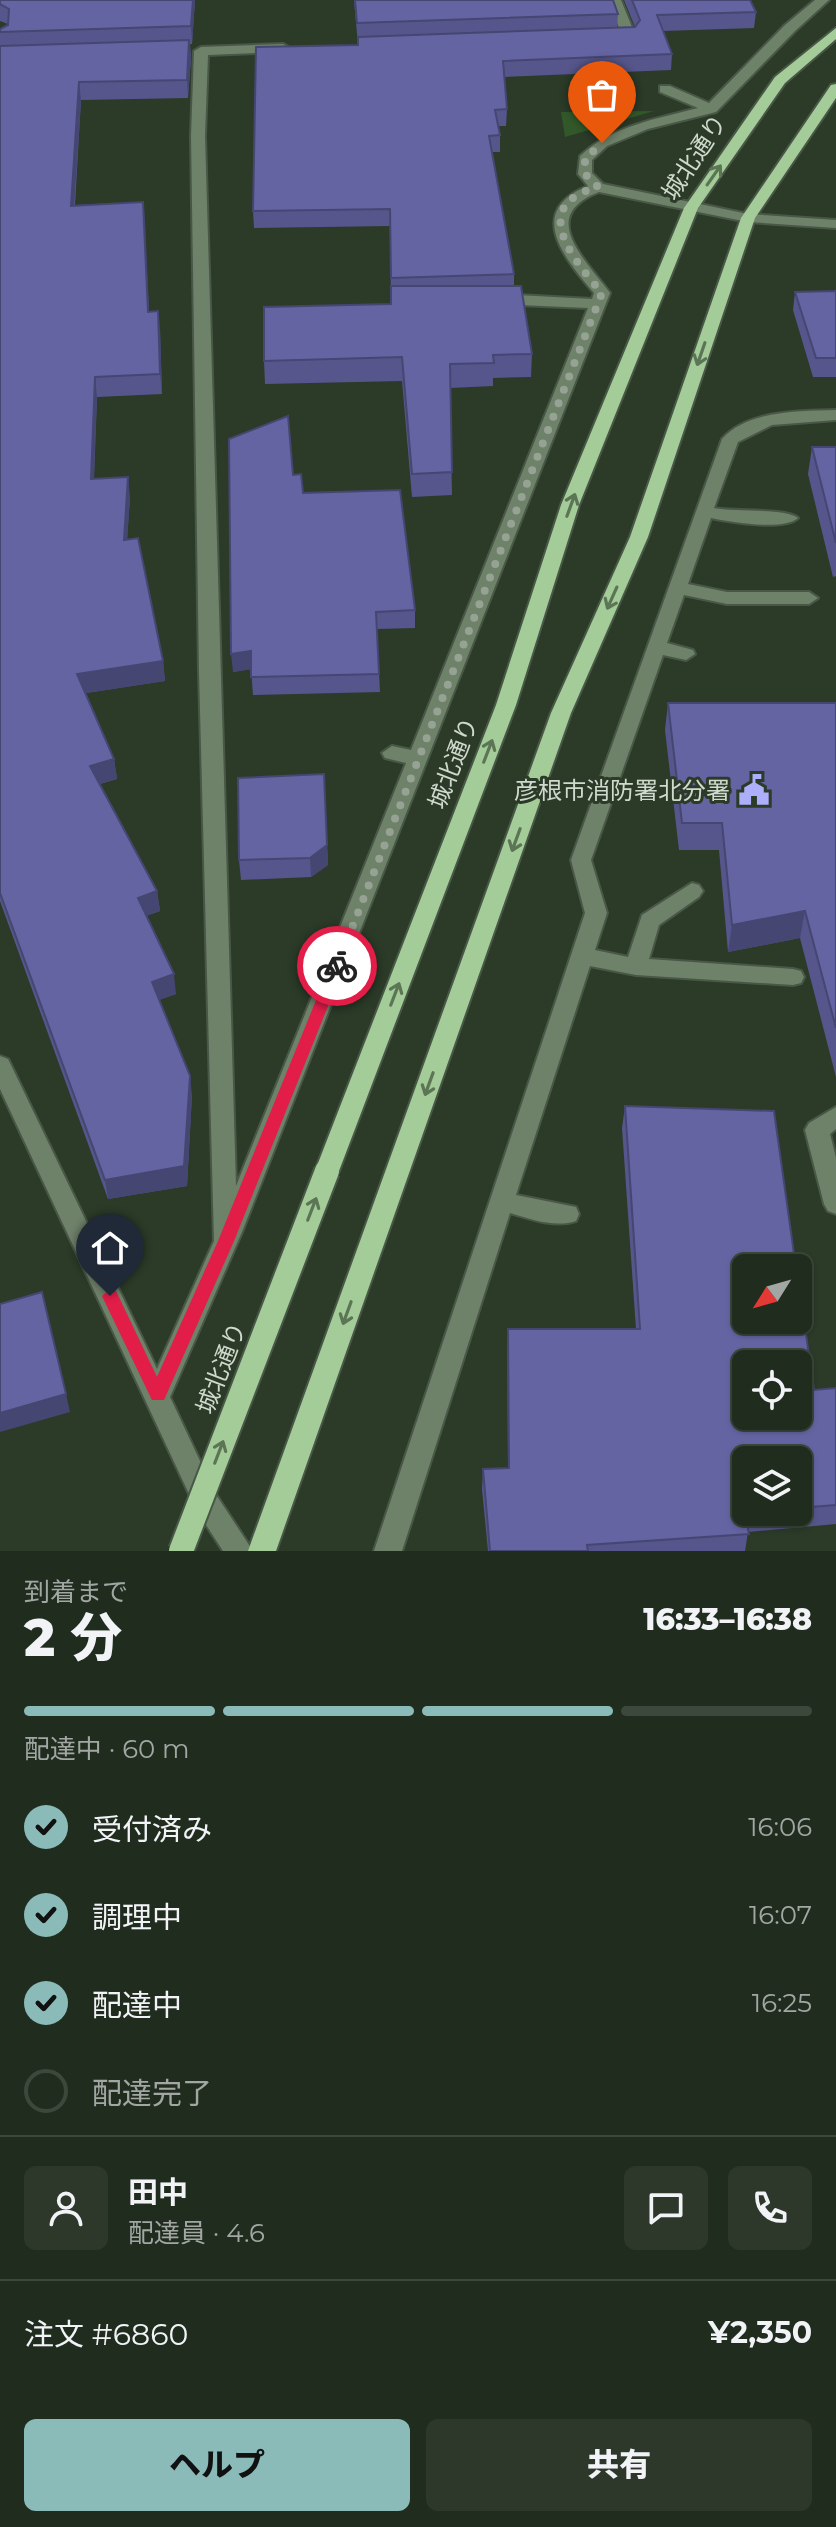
<!DOCTYPE html>
<html lang="ja">
<meta charset="utf-8">
<style>
:root{--surface:#202c1e;--page:#2d382b;--text:#f1f3f6;--muted:#a2a7a4;--line:#3d483c;--accent:#8bbbb9}
body{margin:0;font-family:Montserrat,"Noto Sans JP",sans-serif;background:var(--page);color:var(--text);height:100vh;display:flex;flex-direction:column;font-size:30px;white-space:nowrap}
*{box-sizing:border-box;margin:0}
p{font-size:26px;color:var(--muted)}
.icon{flex:none;width:44px;height:44px;fill:none;stroke:currentColor;stroke-width:2;stroke-linecap:round;stroke-linejoin:round}
.map{position:relative;height:1551px;overflow:hidden}
.panel{display:flex;flex-direction:column;background:var(--surface);flex:1}
.panel>*{flex:none}
.needle{width:52px;rotate:233deg}
.fabs{position:absolute;left:732px;top:1254px;display:grid;gap:16px}
.fabs a{display:grid;place-items:center;width:80px;height:80px;border-radius:12px;background:var(--surface);box-shadow:0 2px 6px #0004,0 0 0 2px var(--line);font-size:40px}
.pin{position:absolute;display:grid;place-items:center;width:68px;height:68px;color:#fff;margin:-82px -34px;border-radius:50% 50% 50% 0;rotate:-45deg;box-shadow:0 0 8px #0007}
.pin .icon{rotate:45deg}
.courier{position:absolute;display:grid;place-items:center;width:80px;height:80px;margin:-40px;border:6px solid #e11d48;border-radius:50%;background:#fff;color:#222;box-shadow:0 2px 10px #0007}
.overview em{font-style:normal;font-weight:800}
.overview div{display:flex;flex-direction:column-reverse}
.overview{display:flex;align-items:center;justify-content:space-between;height:136px;padding:0 24px}
h1{font-size:52px;font-weight:800;line-height:60px}
.bar{display:grid;grid-template-columns:repeat(4,1fr);gap:12px 8px;align-content:center;height:96px;padding:0 24px}
.bar i{height:10px;border-radius:6px;background:var(--line)}
.bar .active{background:var(--accent)}
.bar p{grid-column:span 4}
.line{display:flex;align-items:center;gap:20px;padding:0 24px;border-top:2px solid var(--line)}
.line div{flex:1}
.round{display:grid;place-items:center;flex:none;width:84px;height:84px;border-radius:12px;background:var(--page)}
ol{padding:0 24px;list-style:none}
li{display:flex;align-items:center;gap:24px;height:88px}
li p{margin-inline-start:auto}
li .icon{padding:8px;border-radius:50%;background:var(--accent);color:#111;stroke-width:4}
li:last-child{color:var(--muted)}
li i{width:44px;height:44px;border:4px solid var(--line);border-radius:50%}
.button{display:flex;gap:16px;margin-top:auto;padding:16px 24px}
.button a{flex:1;height:92px;border-radius:12px;background:var(--accent);color:#111;font-size:32px;font-weight:800;line-height:92px;text-align:center}
.button a+a{background:var(--page);color:var(--text)}
.map>svg:first-child{display:block}
.green{fill:#325829}
.lines{fill:none;stroke-linecap:round;stroke-linejoin:round}
.minor-casing{stroke:#495746;stroke-width:4}
.major-casing{stroke:#495746;stroke-width:4}
.minor{fill:#6e8169;fill-rule:evenodd}
.major{fill:#a3cc99;fill-rule:evenodd}
.major-bridge-casing{stroke:#495746;stroke-width:28;stroke-linecap:butt}
.major-bridge{stroke:#a3cc99;stroke-width:24}
.wall{fill:#56568c;fill-rule:evenodd}
.shaded-wall{fill:#464672}
.building{fill:#6464a3;stroke:#464672;stroke-width:2;fill-rule:evenodd}
.oneway{stroke:#5b7555}
.route{fill:#e11d48}
.done{stroke:#96a293;stroke-width:8;stroke-dasharray:0 14.4}
.labels{text-anchor:middle;dominant-baseline:central;stroke-width:6;stroke-linejoin:round;paint-order:stroke}
.street-label{font-size:24px;fill:#cfd9cd;stroke:#2b3b28}
.poi-label{font-size:24px;fill:#cfd9cd;stroke:#2b3b28;text-anchor:end}
</style>
<div class="map">
<svg width="836" height="1551" viewBox="0 0 836 1551">
<rect width="100%" height="100%" fill="#2b3b28"/>
<path class="green" d="M654 111 565 137 561 112Z"/>
<g class="lines">
<defs>
<g id="minor">
<path d="M609 0H621L636 37 634 40 611 41 604 37 621 33Z"/>
<path d="M815 0H829L795 31 716 112 648 129 607 146 592 160V173L603 184 748 214 836 220V228L748 222 599 192C537 216 585 259 610 293L242 1232 170 1397 215 1493 253 1551H223L197 1511 0 1089V1056L8 1059 11 1065 157 1369 214 1241 199 672 191 136 194 51 201 47 283 44 290 48 283 52 208 55 205 136 236 1186 406 763 385 758 382 753 392 746 411 750 588 308 498 304 490 299 498 294 592 299 594 293C564 258 525 211 588 186L578 174 580 156C612 126 656 119 698 108L660 92V86H670L709 103 785 25Z"/>
<path d="M836 410V420L772 425 738 442 714 508C733 512 787 508 798 518 784 531 730 522 711 518L688 584 727 592H809L818 598 809 604H727L684 595 667 643 693 650 695 654 686 660 663 655 591 860 607 913 595 950 628 957 642 915 692 883 699 885 703 891 699 897 659 925 649 959 793 969 801 971 804 977 801 983 793 985 636 975 590 966 516 1195 576 1207 579 1214 576 1221C555 1228 530 1219 510 1213L402 1551H374L585 913 571 860 722 439C748 410 800 411 836 410Z"/>
<path d="M836 1107V1129L830 1134 836 1158V1214L828 1211 824 1204 805 1130 809 1123Z"/>
</g>
<g id="major">
<path d="M836 28V39L785 83 698 208 579 505 516 705 339 1171 335 1178 327 1181 319 1178 315 1171 496 705 561 505 684 208 775 77Z"/>
<path d="M836 84V98L755 218 648 537 571 713 276 1551H248L551 713 630 537 741 218 831 85Z"/>
</g>
</defs>
<use href="#minor" class="minor-casing"/>
<use href="#major" class="major-casing"/>
<use href="#minor" class="minor"/>
<use href="#major" class="major"/>
<defs>
<path id="major-bridge" d="M181 1551 327 1171"/>
</defs>
<use href="#major-bridge" class="major-bridge-casing"/>
<use href="#major-bridge" class="major-bridge"/>
</g>
<g class="wall">
<path d="M0 0H195L192 44H190L191 58 188 98 81 100 75 205 143 202 149 312 160 330 162 394 97 397 94 479 130 497 127 539 163 661 165 681 86 693 114 759 117 779 100 784 157 891 160 911 146 916 176 994 159 1000 192 1095 187 1186 108 1199 0 901V29L8 24 0 21Z"/>
<path d="M354 0H613L618 14 617 28 635 27 624 0H750L756 12 754 28 663 31 672 54 671 70 504 77 507 109 506 126H498L500 135V152H492L514 274V286L532 354 531 377 493 378V386L450 388 452 495 412 497 402 381 265 384 264 361 391 304 390 226 254 228 253 211 358 45Z"/>
<path d="M836 291V377H813L793 310 795 292Z"/>
<path d="M812 447H836V576L833 577 808 474Z"/>
<path d="M293 475 303 493 415 610V628L377 629 380 692 253 695 251 669 233 672Z"/>
<path d="M668 703H836V1077L800 938 728 952 719 850H679L665 730Z"/>
<path d="M324 774 328 865 311 877 241 880 239 860Z"/>
<path d="M625 1106 814 1390 836 1388V1524L748 1532 745 1551H488L482 1489 483 1469 508 1468 507 1349 508 1329H636L622 1128ZM798 1460V1512H746Z"/>
</g>
<g class="shaded-wall">
<path d="M193 0H195L192 44 191 26Z"/>
<path d="M189 40 191 58 188 98 187 80Z"/>
<path d="M79 82 81 100 73 224 71 206Z"/>
<path d="M143 202 145 221 150 331 148 312Z"/>
<path d="M158 311 160 330 162 394 160 374Z"/>
<path d="M95 377 97 397 93 498 91 479Z"/>
<path d="M128 477 130 497 126 560 124 540Z"/>
<path d="M251 651 252 669 233 672 231 654Z"/>
<path d="M163 661 165 681 80 694 77 674Z"/>
<path d="M114 759 117 779 93 786 90 766Z"/>
<path d="M327 845 328 865 311 877 310 858Z"/>
<path d="M157 891 160 911 140 918 138 898Z"/>
<path d="M805 911 800 938 728 952 732 925Z"/>
<path d="M174 974 176 994 155 1001 152 982Z"/>
<path d="M190 1076 192 1095 187 1186 108 1199 105 1180Z"/>
<path d="M66 1394 70 1412 0 1432V1413Z"/>
</g>
<g class="building">
<path d="M0 0H193L191 26 0 32V29L8 25 9 9 0 4Z"/>
<path d="M355 0H613L618 14 357 23Z"/>
<path d="M632 0H750L756 12 657 15 672 54 503 61 507 109 495 110 500 135 489 136 514 274 391 278 390 209 253 211 256 47 358 45V37L635 27 640 20Z"/>
<path d="M189 40 187 80 79 82 71 206 143 202 148 312 158 311 160 374 95 377 91 479 128 477 124 540 138 538 163 661 77 674 114 759 90 766 157 891 138 898 174 974 152 982 190 1076 184 1166 105 1180 0 893V46Z"/>
<path d="M391 286H521L532 354 493 355 494 363 450 364 452 472 412 474 402 357 264 361V307L391 304Z"/>
<path d="M836 291V358H816L795 292Z"/>
<path d="M288 416 293 475 301 474 303 493 400 490 415 610 376 612 379 674 251 677V651L231 654 229 439Z"/>
<path d="M812 447H836V543Z"/>
<path d="M668 703H836V1028L805 911 732 925 722 823H682Z"/>
<path d="M324 774 327 845 310 858 239 860 238 778Z"/>
<path d="M625 1106 774 1111 796 1268H746V1320H798V1279L814 1390 836 1388V1505L798 1508V1460H746V1512H756L745 1513 749 1534 587 1545 588 1551H490L483 1469 509 1468 508 1329H640ZM746 1364H798V1416H746Z"/>
<path d="M42 1292 66 1394 0 1413V1304Z"/>
</g>
<defs><path id="oneway-shaft" d="M-6 0H5M1.5-3L5.5 0L1.5 3" fill="none" stroke-width="1.6" stroke-linecap="round" stroke-linejoin="round" transform="scale(2)"/></defs>
<g class="oneway">
<use href="#oneway-shaft" transform="translate(714 175) rotate(-55)"/>
<use href="#oneway-shaft" transform="translate(701 354) rotate(109)"/>
<use href="#oneway-shaft" transform="translate(571 505) rotate(-70)"/>
<use href="#oneway-shaft" transform="translate(612 598) rotate(114)"/>
<use href="#oneway-shaft" transform="translate(488 751) rotate(-69)"/>
<use href="#oneway-shaft" transform="translate(516 840) rotate(110)"/>
<use href="#oneway-shaft" transform="translate(395 994) rotate(-69)"/>
<use href="#oneway-shaft" transform="translate(429 1084) rotate(110)"/>
<use href="#oneway-shaft" transform="translate(312 1209) rotate(-69)"/>
<use href="#oneway-shaft" transform="translate(347 1313) rotate(110)"/>
<use href="#oneway-shaft" transform="translate(219 1452) rotate(-69)"/>
</g>
<path class="route" d="M337 960 344 966 234 1241 164 1400H152L102 1296 110 1289 116 1291 157 1377 218 1241 330 966Z"/>
<g class="lines">
<path class="done" d="M337 966 602 293C572 258 528 205 598 187L585 174V159L602 143"/>
</g>
<defs>
<symbol id="civic-bare" viewBox="-9 -9 18 18"><path d="M-.6-6.5H3V-4.5H.6V-3L4-1V1h2V6H-6V1h2V-1L-.6-3ZM-1.2 2.5V6h2.4V2.5Z" fill="#adaffb" stroke="#2b3b28" stroke-width="2.5" paint-order="stroke"/></symbol>
</defs>
<g fill-rule="evenodd">
<use href="#civic-bare" x="732" y="768" width="44" height="44"/>
</g>
<g class="labels">
<g class="street-label">
<text transform="translate(694 157) rotate(-57)">城北通り</text>
<text transform="translate(453 763) rotate(-69)">城北通り</text>
<text transform="translate(221 1368) rotate(-69)">城北通り</text>
</g>
<g class="poi-label">
<text x="730" y="790">彦根市消防署北分署</text>
</g>
</g>
</svg>
<div class="fabs">
<a><svg class="needle" viewBox="-14 -14 28 28"><path d="M0-13l5 13h-10z" fill="#e53935"/><path d="M0 13l5-13h-10z" fill="#a2a7a4"/></svg></a>
<a><svg class="icon" aria-label="locate" viewBox="0 0 24 24"><circle cx="12" cy="12" r="6"/><path d="M12 2v4M12 18v4M2 12h4M18 12h4"/></svg></a>
<a><svg class="icon" aria-label="layers" viewBox="0 0 24 24"><path d="M12 4l9 5-9 5-9-5zM3 14l9 5 9-5"/></svg></a>
</div>
<div class="pin" style="left:602px;top:143px;background:#ea580c"><svg class="icon" aria-label="bag" viewBox="0 0 24 24"><path d="M5 8h14l-1 12H6zM9 8a3 3 0 0 1 6 0"/></svg></div>
<div class="pin" style="left:110px;top:1296px;background:#1f2937"><svg class="icon" aria-label="home" viewBox="0 0 24 24"><path d="M3 11l9-7 9 7M6 9v11h12V9"/></svg></div>
<div class="courier" style="left:337px;top:966px"><svg class="icon" aria-label="bike" viewBox="0 0 24 24"><circle cx="6" cy="16" r="4"/><circle cx="18" cy="16" r="4"/><path d="M6 16l4-8h5l3 8M10 8l3 8H6M13 5h3"/></svg></div>
</div>
<section class="panel">
<div class="overview"><div><h1>2 分</h1><p>到着まで</p></div><em>16:33–16:38</em></div>
<div class="bar"><i class="active"></i><i class="active"></i><i class="active"></i><i></i><p>配達中 · 60 m</p></div>
<ol>
<li><svg class="icon" aria-label="check" viewBox="0 0 24 24"><path d="M5 12l5 5 9-10"/></svg>受付済み<p>16:06</p></li>
<li><svg class="icon" aria-label="check" viewBox="0 0 24 24"><path d="M5 12l5 5 9-10"/></svg>調理中<p>16:07</p></li>
<li><svg class="icon" aria-label="check" viewBox="0 0 24 24"><path d="M5 12l5 5 9-10"/></svg>配達中<p>16:25</p></li>
<li><i></i>配達完了</li>
</ol>
<div class="line" style="height:144px"><a class="round"><svg class="icon" aria-label="person" viewBox="0 0 24 24"><circle cx="12" cy="8" r="4"/><path d="M4 21q1-7 8-7t8 7"/></svg></a><div><b>田中</b><p>配達員 · 4.6</p></div><a class="round"><svg class="icon" aria-label="chat" viewBox="0 0 24 24"><path d="M4 5h16v11H9l-5 4z"/></svg></a><a class="round"><svg class="icon" aria-label="phone" viewBox="0 0 24 24"><path d="M5 4h4l2 5-3 2q2 4 5 5l2-3 5 2v4C11 20 4 13 5 4z"/></svg></a></div>
<div class="line" style="height:104px"><div>注文 #6860</div><b>¥2,350</b></div>
<div class="button"><a>ヘルプ</a><a>共有</a></div>
</section>
